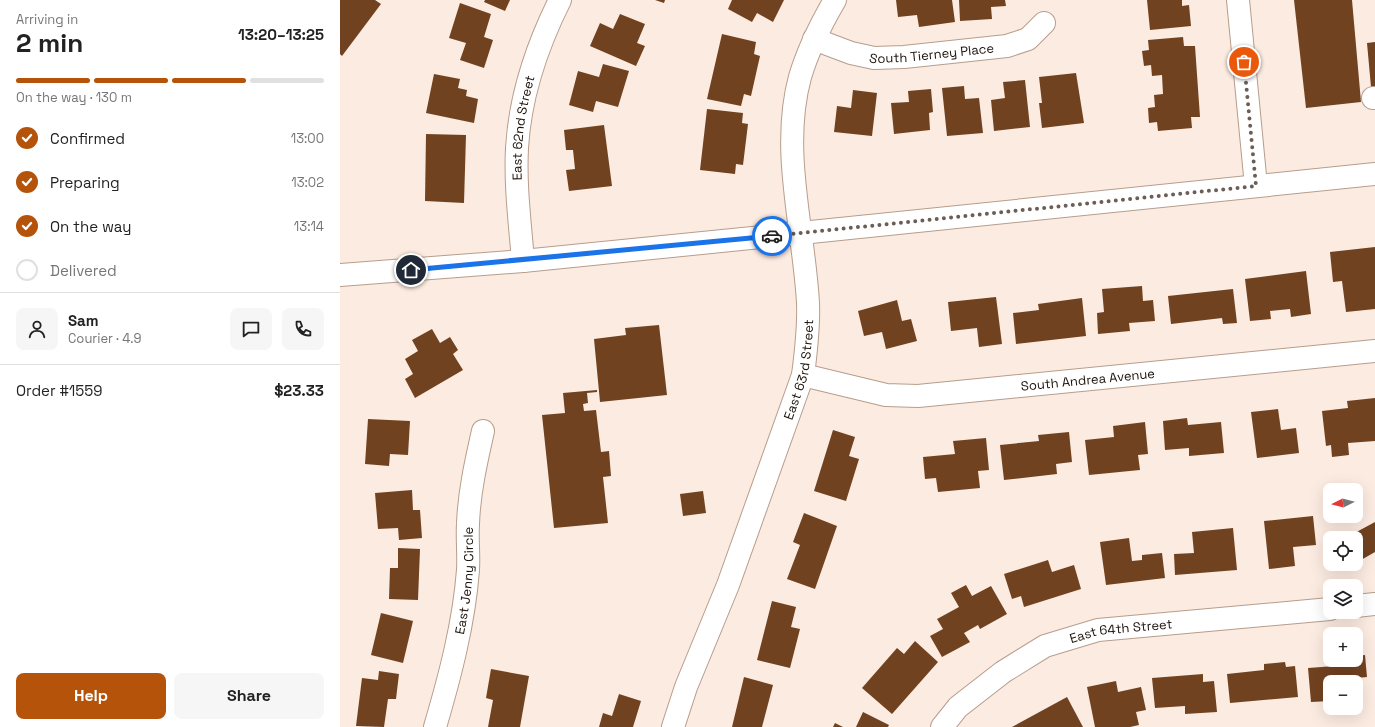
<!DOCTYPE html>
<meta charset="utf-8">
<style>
:root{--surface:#fff;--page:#f6f6f6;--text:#222;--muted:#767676;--line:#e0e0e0;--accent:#b45309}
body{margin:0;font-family:"Space Grotesk",sans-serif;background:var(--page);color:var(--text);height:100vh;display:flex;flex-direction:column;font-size:15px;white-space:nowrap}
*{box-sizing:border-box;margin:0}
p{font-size:13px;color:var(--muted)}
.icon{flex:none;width:22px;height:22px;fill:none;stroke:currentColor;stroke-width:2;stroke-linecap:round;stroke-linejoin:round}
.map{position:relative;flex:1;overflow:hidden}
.details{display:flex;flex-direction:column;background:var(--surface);width:340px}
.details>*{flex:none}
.needle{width:26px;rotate:264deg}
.controls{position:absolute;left:983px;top:483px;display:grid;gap:8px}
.controls a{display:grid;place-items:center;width:40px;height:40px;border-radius:8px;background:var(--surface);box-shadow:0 4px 16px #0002;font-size:20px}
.pin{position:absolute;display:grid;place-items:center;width:34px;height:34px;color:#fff;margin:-17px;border:2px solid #fff;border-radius:50%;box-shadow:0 1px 4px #0007}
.courier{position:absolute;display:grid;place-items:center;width:40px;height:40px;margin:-20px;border:3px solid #1a73e8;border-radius:50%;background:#fff;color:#222;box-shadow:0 1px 5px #0007}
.head em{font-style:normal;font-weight:700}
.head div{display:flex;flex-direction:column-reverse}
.head{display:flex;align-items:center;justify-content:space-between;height:68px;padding:0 16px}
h1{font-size:26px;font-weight:700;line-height:30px}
.bar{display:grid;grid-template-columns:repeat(4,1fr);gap:6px 4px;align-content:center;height:48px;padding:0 16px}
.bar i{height:5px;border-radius:3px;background:var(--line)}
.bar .current{background:var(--accent)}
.bar p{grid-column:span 4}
.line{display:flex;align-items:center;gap:10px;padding:0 16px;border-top:1px solid var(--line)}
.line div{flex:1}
.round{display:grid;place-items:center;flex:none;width:42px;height:42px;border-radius:8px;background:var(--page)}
ol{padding:0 16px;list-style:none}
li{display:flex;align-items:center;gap:12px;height:44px}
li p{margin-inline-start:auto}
li .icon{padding:4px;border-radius:50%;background:var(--accent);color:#fff;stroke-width:4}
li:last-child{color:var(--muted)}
li i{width:22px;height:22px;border:2px solid var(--line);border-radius:50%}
.cta{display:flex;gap:8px;margin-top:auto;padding:8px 16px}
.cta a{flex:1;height:46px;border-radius:8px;background:var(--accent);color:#fff;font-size:16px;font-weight:700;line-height:46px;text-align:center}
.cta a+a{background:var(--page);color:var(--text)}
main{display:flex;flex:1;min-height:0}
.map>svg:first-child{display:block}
.building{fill:#714220}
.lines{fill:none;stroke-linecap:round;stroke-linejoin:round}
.minor-casing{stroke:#b79d8d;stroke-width:24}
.major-casing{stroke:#b79d8d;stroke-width:24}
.minor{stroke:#fff;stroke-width:22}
.major{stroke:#fff;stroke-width:22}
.done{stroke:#6a5e57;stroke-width:4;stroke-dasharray:0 7.2}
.route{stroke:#1a73e8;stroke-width:5}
.labels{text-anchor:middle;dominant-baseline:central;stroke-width:4;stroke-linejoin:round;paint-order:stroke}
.street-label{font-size:13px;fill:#1b120c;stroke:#fff}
</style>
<main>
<section class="details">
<div class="head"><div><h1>2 min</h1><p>Arriving in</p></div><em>13:20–13:25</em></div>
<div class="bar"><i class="current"></i><i class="current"></i><i class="current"></i><i></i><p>On the way · 130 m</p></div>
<ol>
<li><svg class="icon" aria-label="check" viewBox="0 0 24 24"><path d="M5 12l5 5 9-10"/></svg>Confirmed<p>13:00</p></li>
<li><svg class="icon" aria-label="check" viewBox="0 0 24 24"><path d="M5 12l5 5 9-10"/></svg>Preparing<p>13:02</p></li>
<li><svg class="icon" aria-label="check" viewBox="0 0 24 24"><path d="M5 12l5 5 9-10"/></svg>On the way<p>13:14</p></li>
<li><i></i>Delivered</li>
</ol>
<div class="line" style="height:72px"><a class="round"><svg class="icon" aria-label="person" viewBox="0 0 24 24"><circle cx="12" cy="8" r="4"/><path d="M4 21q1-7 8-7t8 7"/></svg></a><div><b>Sam</b><p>Courier · 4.9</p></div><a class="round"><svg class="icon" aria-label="chat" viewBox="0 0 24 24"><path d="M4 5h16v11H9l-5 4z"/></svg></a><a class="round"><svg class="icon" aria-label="phone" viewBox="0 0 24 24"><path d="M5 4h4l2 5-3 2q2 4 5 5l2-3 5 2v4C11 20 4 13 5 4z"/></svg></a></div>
<div class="line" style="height:52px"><div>Order #1559</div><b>$23.33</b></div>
<div class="cta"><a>Help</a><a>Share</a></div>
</section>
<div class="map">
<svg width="1035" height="727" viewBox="0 0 1035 727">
<rect width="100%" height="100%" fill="#fcebe1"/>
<g class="building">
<path d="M0 0H35L41 4 2 56 0 54Z"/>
<path d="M145 0H170L165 11 144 2Z"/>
<path d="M315 0H325L324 3Z"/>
<path d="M392 0H444L433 22 417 13 412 22 388 9Z"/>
<path d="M556 0H612L615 22 579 27 577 15 558 17Z"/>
<path d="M619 0H665L666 6 651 7 652 19 620 21Z"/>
<path d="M807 0H842V6L849 5 851 26 810 30Z"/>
<path d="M954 0H1012L1021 102 966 108Z"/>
<path d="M120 3 151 14 144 37 153 40 144 68 120 60 126 43 109 38Z"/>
<path d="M280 14 305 24 297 43 305 46 296 66 250 46 260 23 273 29Z"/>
<path d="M382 34 416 42 414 54 420 56 411 96 404 94 401 106 367 99Z"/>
<path d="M843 37 844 46H855L860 117H851L852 128 818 131 817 122 809 123 808 108 815 107 814 95 823 94 822 75 812 76 811 65 804 66 802 51 809 50 808 40Z"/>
<path d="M1035 42V87H1031L1027 43Z"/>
<path d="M263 64 289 71 278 107 256 101 253 112 229 105 238 71 259 77Z"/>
<path d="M736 73 744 123 702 128 699 103H702L699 77Z"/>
<path d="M94 74 120 79 118 88 127 90 126 96 138 99 134 123 86 113Z"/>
<path d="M685 80 690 127 654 131 651 100 665 98 663 82Z"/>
<path d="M624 86 625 99 639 98 643 133 607 136 602 88Z"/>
<path d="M591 89 593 112 589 113 590 130 554 134 551 103 569 102 568 91Z"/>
<path d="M513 90 537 93 532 136 494 132 497 106 511 108Z"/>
<path d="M367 109 403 113 402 123 408 124 403 165 396 164 395 174 360 170Z"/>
<path d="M264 125 272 186 229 191 226 170 235 169 233 150H226L224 130Z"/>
<path d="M86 134 126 135 124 203 85 201Z"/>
<path d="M1035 247V309L1006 312 1002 281 993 282 990 252Z"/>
<path d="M966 271 971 314 951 317 950 309 930 311 931 319 910 321 905 279Z"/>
<path d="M802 286 803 301 813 300 815 321 789 323 790 331 758 334 757 313 764 312 762 289Z"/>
<path d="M893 289 897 323 883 324 882 318 831 324 828 296Z"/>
<path d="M656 297 662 344 639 347 637 328 611 331 608 302Z"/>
<path d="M742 298 746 336 676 344 673 313 699 310 698 304Z"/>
<path d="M557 300 562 321 571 319 577 341 546 349 542 332 524 336 518 311Z"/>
<path d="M319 325 327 395 260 402 254 339 286 335 285 328Z"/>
<path d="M92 329 100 343 110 337 118 350 113 354 123 370 75 398 65 379 73 374 65 359 78 351 72 340Z"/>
<path d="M257 390V392L247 393 248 403 243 404 244 411 256 410 261 452 269 451 271 476 263 477 268 523 214 528 202 415 225 413 223 393Z"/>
<path d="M1035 398V441L1008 443 1009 455 992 457 991 445 986 446 982 411 1008 408 1007 401Z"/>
<path d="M938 409 941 430 956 428 959 453 917 458 911 412Z"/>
<path d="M847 418 848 425 881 422 884 453 849 456V448L825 450 823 421Z"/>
<path d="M28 419 70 421 68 455 50 454 49 466 25 464Z"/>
<path d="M805 422 808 454 798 455 800 470 749 475 745 440 774 437 773 426Z"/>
<path d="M493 430 515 437 509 456 519 459 506 501 474 491Z"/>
<path d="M729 432 732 462 716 464 717 474 664 480 660 445 699 441 698 435Z"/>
<path d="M646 438 649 470 638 471 640 488 598 492 596 478 585 479 583 457 615 454 613 441Z"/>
<path d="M72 490 73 510H80L82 538 59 540 58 528 38 529 35 493Z"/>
<path d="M363 491 366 513 343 516 340 494Z"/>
<path d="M464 513 497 526 475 589 447 579 460 545 453 542Z"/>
<path d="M973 516 976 545 953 547 955 566 929 569 924 521Z"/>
<path d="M1035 522V552L1021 560 1016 551V538H1010L1009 536Z"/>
<path d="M893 528 897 570 835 575 834 554 854 553 852 532Z"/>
<path d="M789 538 792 561 802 560V555L822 553 825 578 766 585 760 542Z"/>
<path d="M58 548 80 549 78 600 49 599 50 568H58Z"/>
<path d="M708 560 712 572 734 565 741 589 684 607 681 596 672 599 664 574Z"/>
<path d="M626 585 632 596 651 586 667 614 640 629 638 625 624 633 630 642 602 657 590 636 603 629 597 619 619 607 611 593Z"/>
<path d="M432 601 456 607 451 627 460 629 450 668 417 660Z"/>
<path d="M41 613 73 621 63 663 31 655Z"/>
<path d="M575 641 598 662 552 714 522 688 557 648 564 654Z"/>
<path d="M1025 655 1027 677 1017 678 1019 698H1016V682H990V701L971 702 968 668 995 666 994 660H1016V656Z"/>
<path d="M945 662 946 667 955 666 958 697 890 703 887 674 924 670V664Z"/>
<path d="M151 669 189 676 180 727H148L153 700 146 698Z"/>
<path d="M39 671 59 674 56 699H48L44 727 16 726 22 678 38 680Z"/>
<path d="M863 674V682L874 681 877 712 845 714V706L815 708 812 678Z"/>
<path d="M404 677 433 685 422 727H392Z"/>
<path d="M776 681 778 692 801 687 806 710 796 712 799 725 790 727H755L747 687Z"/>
<path d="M279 694 301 701 293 727H259L263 713 272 716Z"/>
<path d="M727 697 743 727H672Z"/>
<path d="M523 712 549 725 548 727H516Z"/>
<path d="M495 723 503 727H493Z"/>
</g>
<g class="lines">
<defs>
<g id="minor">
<path d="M898 0 916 186"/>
<path id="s1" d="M474 39 511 53 534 58 564 57 667 46 688 39 704 23"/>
<path d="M1033 98H1035"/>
<path id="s2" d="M183 261C180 223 175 186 177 148 180 96 197 46 220 0"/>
<path id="s3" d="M463 375 546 395 578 396 1035 351"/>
<path d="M1016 606 1035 604"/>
<path id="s4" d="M95 727C110 676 124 623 128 570 129 555 127 539 128 524 129 493 136 462 143 431"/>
<path id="s5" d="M333 727 346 687 388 585 463 375C466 352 469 327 468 303 464 229 440 150 460 77 468 50 481 24 495 0"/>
<path id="s6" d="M602 727 618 707 663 672 705 646 758 630 990 609"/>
</g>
<path id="major" d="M0 275 183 261 461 233 1035 174"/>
</defs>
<use href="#minor" class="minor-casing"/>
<use href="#major" class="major-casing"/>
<use href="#minor" class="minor"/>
<use href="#major" class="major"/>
</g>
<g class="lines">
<path class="done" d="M432 236 916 186 904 62"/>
<path class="route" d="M71 270 432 236"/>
</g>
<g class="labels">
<g class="street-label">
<text stroke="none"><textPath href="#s1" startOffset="121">South Tierney Place</textPath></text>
<text stroke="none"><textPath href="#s2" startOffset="134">East 62nd Street</textPath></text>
<text stroke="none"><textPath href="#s5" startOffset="380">East 63rd Street</textPath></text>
<text stroke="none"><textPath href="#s3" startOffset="288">South Andrea Avenue</textPath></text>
<text stroke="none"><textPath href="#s4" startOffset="150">East Jenny Circle</textPath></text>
<text stroke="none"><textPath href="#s6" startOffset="210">East 64th Street</textPath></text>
</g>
</g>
</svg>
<div class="controls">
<a><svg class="needle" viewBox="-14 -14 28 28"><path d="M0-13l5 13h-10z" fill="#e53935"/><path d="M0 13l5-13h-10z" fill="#767676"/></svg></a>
<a><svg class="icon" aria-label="locate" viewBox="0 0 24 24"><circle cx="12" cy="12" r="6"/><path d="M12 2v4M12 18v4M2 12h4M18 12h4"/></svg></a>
<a><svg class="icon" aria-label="layers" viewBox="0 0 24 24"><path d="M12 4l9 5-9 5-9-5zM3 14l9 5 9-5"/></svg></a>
<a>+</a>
<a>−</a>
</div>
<div class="pin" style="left:904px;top:62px;background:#ea580c"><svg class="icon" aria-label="bag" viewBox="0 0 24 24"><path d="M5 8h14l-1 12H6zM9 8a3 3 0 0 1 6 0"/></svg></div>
<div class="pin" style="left:71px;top:270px;background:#1f2937"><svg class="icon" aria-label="home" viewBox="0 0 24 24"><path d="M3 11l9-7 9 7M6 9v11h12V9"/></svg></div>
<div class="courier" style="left:432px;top:236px"><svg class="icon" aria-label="car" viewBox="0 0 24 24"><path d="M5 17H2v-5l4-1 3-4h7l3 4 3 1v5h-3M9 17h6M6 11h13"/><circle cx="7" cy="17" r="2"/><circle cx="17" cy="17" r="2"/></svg></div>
</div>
</main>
